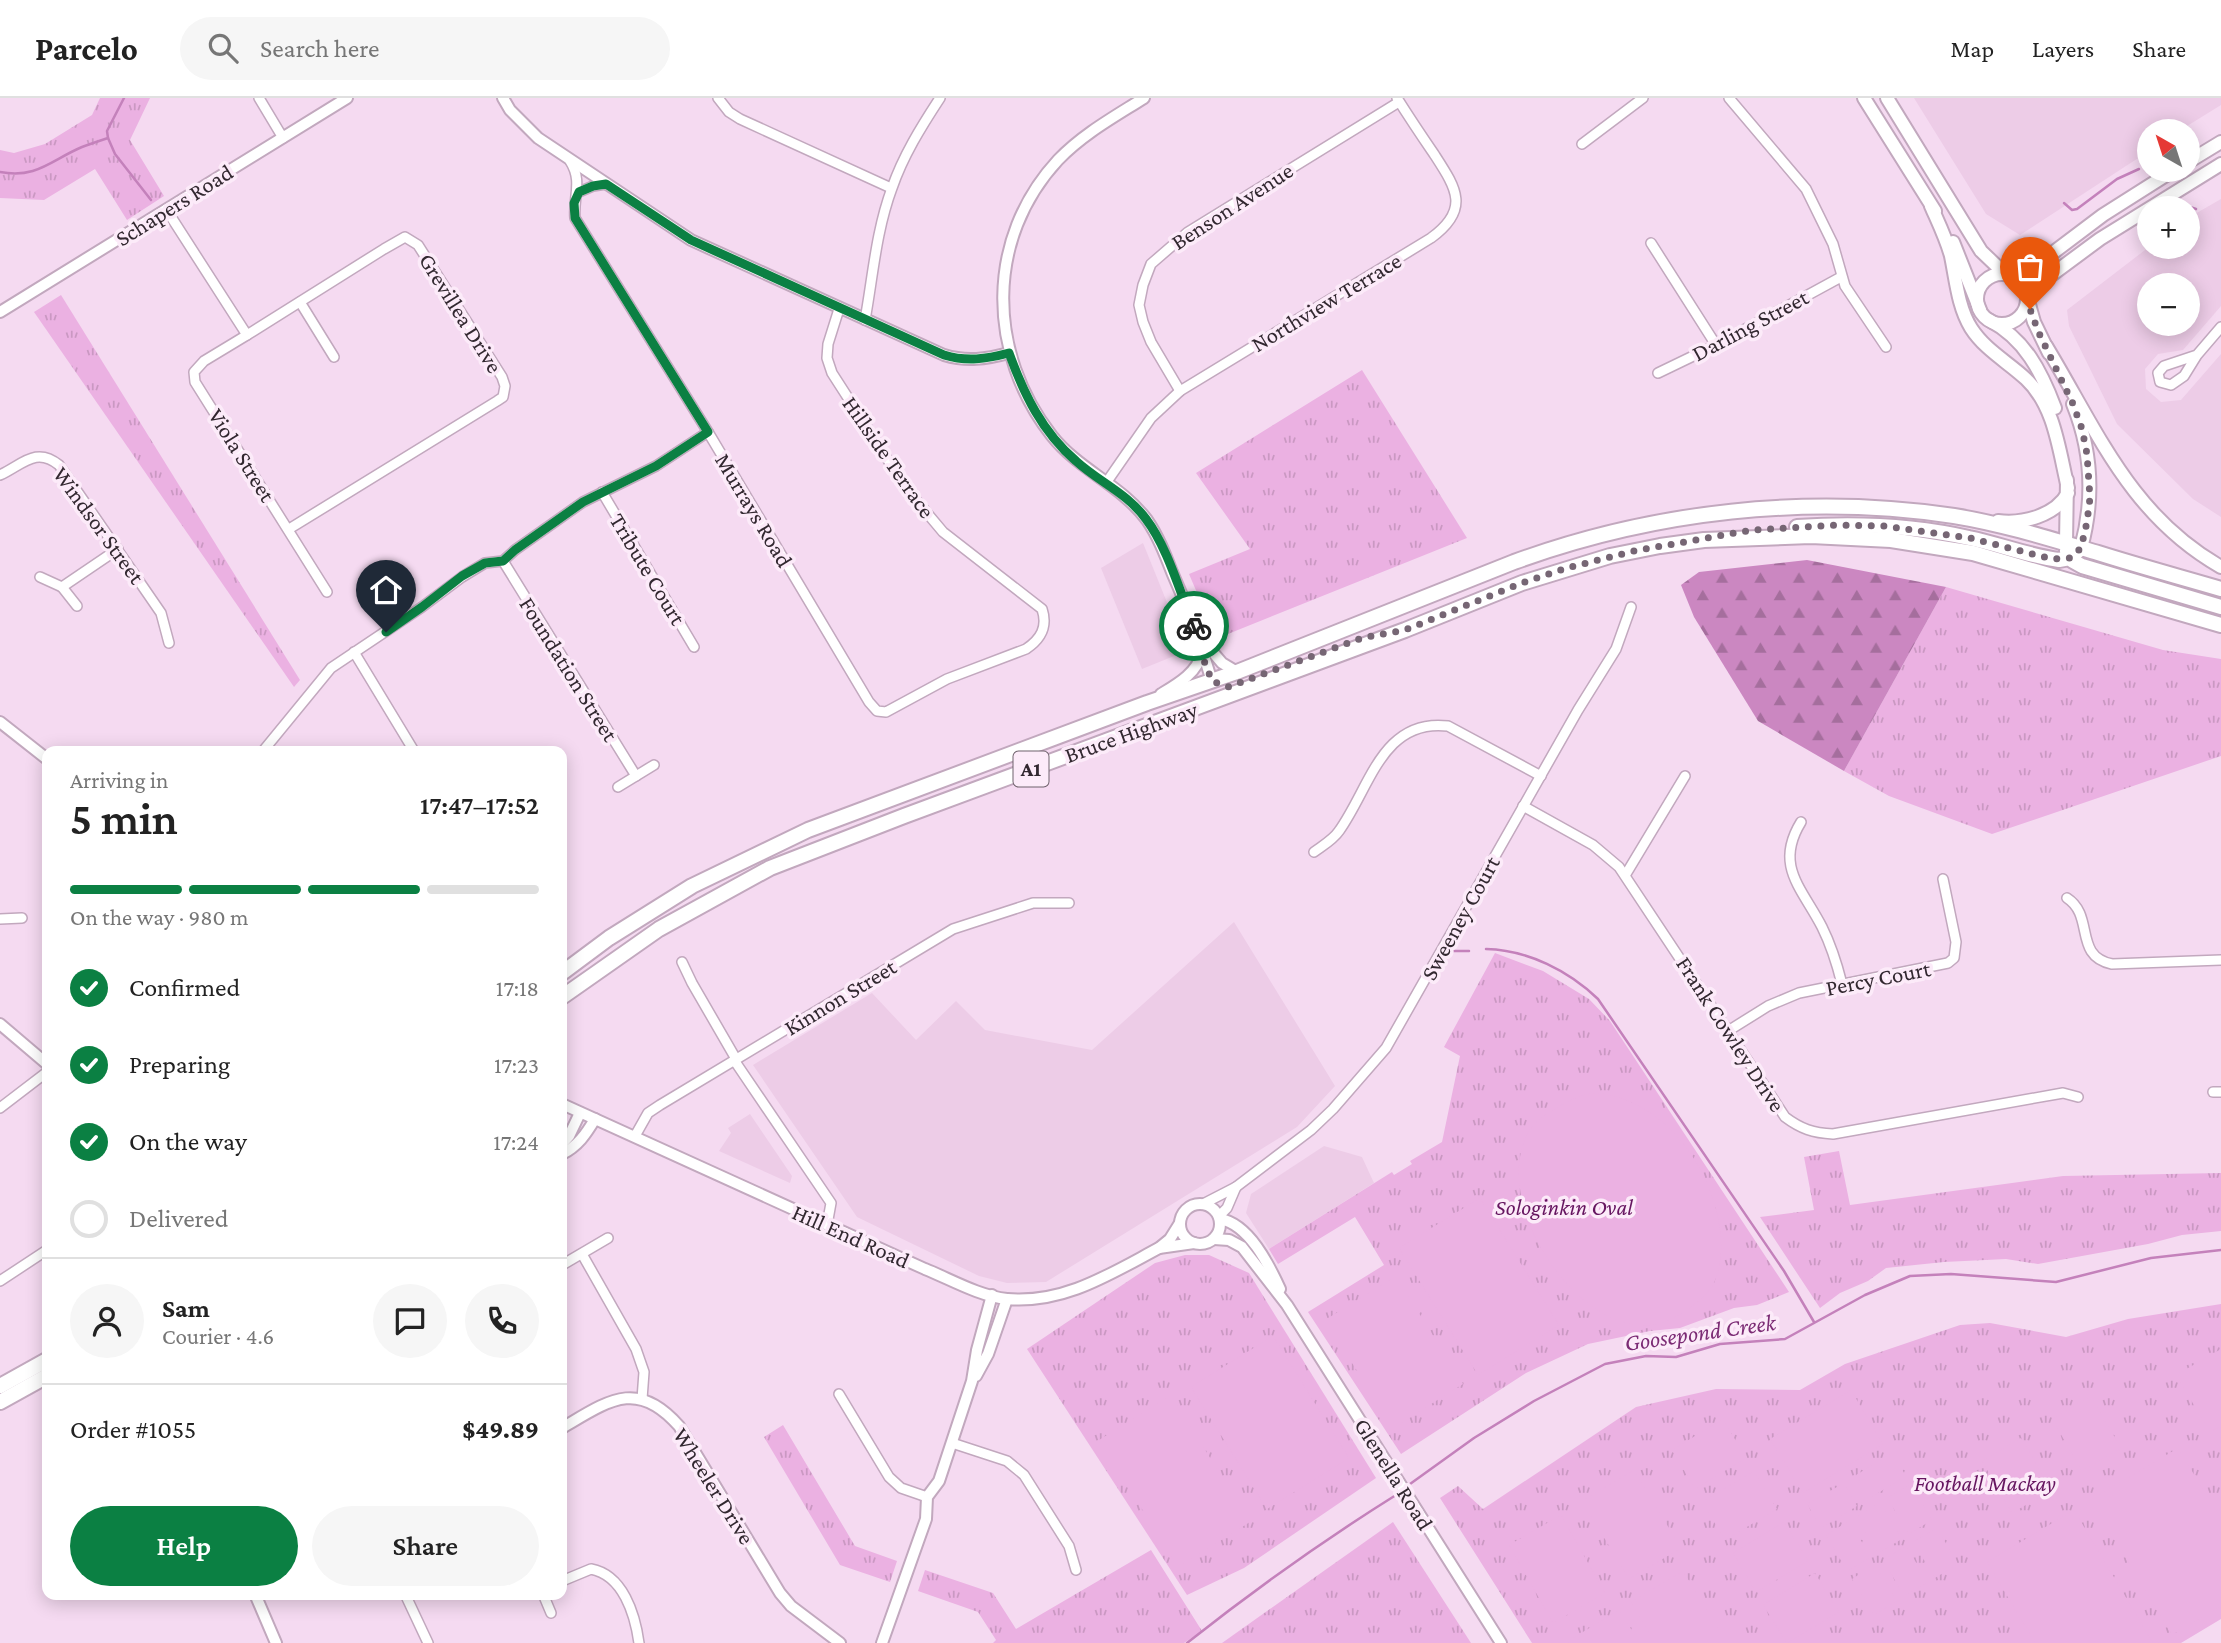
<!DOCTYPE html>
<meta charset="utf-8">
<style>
:root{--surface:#fff;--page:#f6f6f6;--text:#222;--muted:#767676;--line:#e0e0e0;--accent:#0b8043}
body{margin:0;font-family:"Crimson Pro",serif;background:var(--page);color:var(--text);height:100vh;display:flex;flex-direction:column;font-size:26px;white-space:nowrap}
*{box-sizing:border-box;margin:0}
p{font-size:23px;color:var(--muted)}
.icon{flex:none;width:38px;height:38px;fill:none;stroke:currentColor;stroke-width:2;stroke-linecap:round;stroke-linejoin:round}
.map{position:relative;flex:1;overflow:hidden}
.drawer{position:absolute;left:42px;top:648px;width:525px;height:854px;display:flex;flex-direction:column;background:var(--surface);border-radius:14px;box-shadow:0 4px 18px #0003}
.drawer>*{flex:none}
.needle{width:46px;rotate:321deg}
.tools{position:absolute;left:2137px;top:21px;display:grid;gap:14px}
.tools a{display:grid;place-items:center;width:63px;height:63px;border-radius:50%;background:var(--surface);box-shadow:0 4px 18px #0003;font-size:35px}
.pin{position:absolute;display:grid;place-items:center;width:60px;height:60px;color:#fff;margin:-72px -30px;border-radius:50% 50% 50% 0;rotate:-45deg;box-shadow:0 0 7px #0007}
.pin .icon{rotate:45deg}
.courier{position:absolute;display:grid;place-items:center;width:70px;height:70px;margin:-35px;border:5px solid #0b8043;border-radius:50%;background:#fff;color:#222;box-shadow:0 2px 9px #0007}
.headline em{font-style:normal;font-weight:600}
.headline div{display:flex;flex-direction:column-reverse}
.headline{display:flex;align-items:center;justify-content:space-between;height:119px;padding:0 28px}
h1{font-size:46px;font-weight:600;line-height:52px}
.bar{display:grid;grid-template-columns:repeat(4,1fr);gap:10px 7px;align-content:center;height:84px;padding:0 28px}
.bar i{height:9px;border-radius:5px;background:var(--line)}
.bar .selected{background:var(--accent)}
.bar p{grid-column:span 4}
.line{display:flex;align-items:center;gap:18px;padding:0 28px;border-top:2px solid var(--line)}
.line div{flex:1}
.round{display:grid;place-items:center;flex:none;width:74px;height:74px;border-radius:37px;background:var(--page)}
ol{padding:0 28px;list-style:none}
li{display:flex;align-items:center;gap:21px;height:77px}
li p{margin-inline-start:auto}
li .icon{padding:7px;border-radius:50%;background:var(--accent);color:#fff;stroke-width:4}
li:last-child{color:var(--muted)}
li i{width:38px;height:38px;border:4px solid var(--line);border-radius:50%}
.action{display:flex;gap:14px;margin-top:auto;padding:14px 28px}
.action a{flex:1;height:80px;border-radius:42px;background:var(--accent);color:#fff;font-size:28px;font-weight:600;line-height:80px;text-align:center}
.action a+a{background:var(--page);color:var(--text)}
header{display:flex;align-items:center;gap:42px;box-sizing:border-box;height:98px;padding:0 35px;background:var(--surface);border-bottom:2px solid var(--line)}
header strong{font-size:33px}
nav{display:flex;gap:38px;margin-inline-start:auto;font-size:24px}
.search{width:490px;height:63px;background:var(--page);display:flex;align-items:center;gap:18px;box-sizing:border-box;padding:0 24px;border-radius:38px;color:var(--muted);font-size:26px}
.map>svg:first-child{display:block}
.built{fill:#edcce7;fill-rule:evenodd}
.grass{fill:url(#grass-tufts)}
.forest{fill:url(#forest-firs)}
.pitch{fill:#ebb1e2}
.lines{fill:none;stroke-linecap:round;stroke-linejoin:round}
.stream{stroke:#c481bb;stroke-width:2.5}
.minor-casing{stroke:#c2a8be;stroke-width:12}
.tertiary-casing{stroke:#c2a8be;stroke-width:14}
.secondary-casing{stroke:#c2a8be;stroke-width:16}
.trunk-casing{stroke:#c2a8be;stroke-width:18}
.minor{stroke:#fff;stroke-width:9}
.tertiary{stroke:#fff;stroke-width:10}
.secondary{stroke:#fff;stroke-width:12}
.trunk{stroke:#fff;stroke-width:14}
.done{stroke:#766674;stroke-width:7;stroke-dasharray:0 12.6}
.route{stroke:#0b8043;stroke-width:9}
.labels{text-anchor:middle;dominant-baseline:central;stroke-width:7;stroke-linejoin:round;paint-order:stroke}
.shield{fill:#fcebf9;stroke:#6f626c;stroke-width:2}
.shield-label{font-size:21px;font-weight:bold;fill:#322830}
.street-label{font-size:23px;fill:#322830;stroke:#fcebf9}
.park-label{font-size:23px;font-style:italic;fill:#661560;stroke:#fcebf9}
.water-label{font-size:24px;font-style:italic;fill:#7c2c75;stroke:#fcebf9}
</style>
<header>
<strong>Parcelo</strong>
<div class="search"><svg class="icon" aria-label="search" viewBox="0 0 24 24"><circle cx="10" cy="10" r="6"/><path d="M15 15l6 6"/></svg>Search here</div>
<nav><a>Map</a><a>Layers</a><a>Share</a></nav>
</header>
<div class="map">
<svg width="2221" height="1545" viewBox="0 0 2221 1545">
<defs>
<pattern id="grass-tufts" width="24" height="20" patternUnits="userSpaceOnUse" patternTransform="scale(1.75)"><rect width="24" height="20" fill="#ebb1e2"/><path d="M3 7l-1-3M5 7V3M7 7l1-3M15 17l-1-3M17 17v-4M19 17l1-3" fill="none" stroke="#ca98c2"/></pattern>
<pattern id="forest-firs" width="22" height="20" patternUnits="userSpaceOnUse" patternTransform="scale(1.75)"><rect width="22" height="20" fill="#cb87c1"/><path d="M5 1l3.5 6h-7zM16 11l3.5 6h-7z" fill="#a56e9d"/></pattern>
</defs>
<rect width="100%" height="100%" fill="#f5daf1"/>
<g class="built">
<path d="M1914 0H2221V7L2179 33H2149V53L2020 137 1986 116Z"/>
<path d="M2221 101V208L2183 252 2158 256 2145 271 2146 291 2161 304 2181 302 2221 256V419L2193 401 2117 326 2069 228 2067 212 2149 149H2188V120ZM2188 187V226H2149V187Z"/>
<path d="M1143 445 1185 549 1179 556 1142 571 1101 470Z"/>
<path d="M1234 824 1335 988 1297 1029 1046 1184 1007 1185 979 1178 857 1119 753 967 872 895 916 942 956 903 985 932 1092 952Z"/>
<path d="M750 1016 792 1078 790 1085 719 1053 731 1035 728 1030Z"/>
<path d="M1324 1048 1362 1059 1374 1085 1269 1151 1246 1115 1251 1096Z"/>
</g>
<g class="grass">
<path d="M100 0H150L130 42 164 98 127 122 95 71 44 102 0 100V52L14 55 45 46 92 17Z"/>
<path d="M61 197 300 582 294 589 34 214Z"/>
<path d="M1362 272 1467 440 1223 538 1215 537 1189 476 1250 451 1196 375Z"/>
<path d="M1946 489 2163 552 2221 561V658L1992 736 1889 698 1844 673Z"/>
<path d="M1495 855 1543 873 1589 901 1610 923 1789 1194 1757 1207 1734 1210 1680 1230 1650 1233 1588 1246 1526 1275 1401 1356 1308 1214 1384 1167 1355 1119 1278 1166 1269 1151 1392 1074 1394 1077 1412 1066 1410 1063 1442 1044 1460 958 1444 949Z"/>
<path d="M1839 1053 1850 1107 2063 1078 2221 1075V1133L2182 1137 2148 1146 2038 1166 2006 1161 1944 1164 1886 1170 1868 1183 1840 1195 1820 1210 1760 1119 1814 1112 1804 1059Z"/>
<path d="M1185 1157H1209L1249 1175 1376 1380 1244 1470 1187 1497 1027 1251 1155 1165Z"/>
<path d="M2221 1206V1521L2181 1545H1532L1440 1400 1458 1388 1483 1411 1636 1309 1716 1291 1800 1292 1845 1266 1960 1227 1990 1225 2066 1239 2128 1221Z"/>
<path d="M783 1327 855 1448 897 1463 890 1484 840 1467 764 1339Z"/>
<path d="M1393 1424 1471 1545H1222Z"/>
<path d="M1151 1452 1202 1533 1184 1545H993L996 1542 978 1514 918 1493 925 1472 993 1495 1016 1531Z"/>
</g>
<path class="forest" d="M1807 462 1946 489 1844 673 1758 623 1694 519 1681 487 1699 474Z"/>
<g class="pitch">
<path d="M1594 995C1668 999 1724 1084 1721 1153 1720 1169 1717 1186 1705 1197 1692 1210 1669 1226 1650 1227 1573 1233 1491 1103 1528 1035 1534 1024 1544 1017 1555 1011 1568 1003 1579 997 1594 995Z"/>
<path d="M1480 1100 1559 1227 1478 1277 1399 1150Z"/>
<path d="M1396 1178 1463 1286 1393 1330 1325 1222Z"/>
<path d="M1273 1238 1349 1360 1267 1411 1191 1289Z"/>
<path d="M2221 1251V1328L2210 1334 2176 1277Z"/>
<path d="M1851 1292 1883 1346 1803 1395 1770 1341Z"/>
<path d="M1171 1297 1250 1424 1178 1469 1099 1342Z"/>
<path d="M2091 1298 2121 1350 2082 1373 2052 1321Z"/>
<path d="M1723 1321 1746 1360 1695 1391 1672 1352Z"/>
<path d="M2021 1340 2052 1392 2012 1415 1982 1363Z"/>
<path d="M2178 1350 2221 1421V1508L2172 1537 2091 1402Z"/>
<path d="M1892 1355 1906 1378 1870 1400 1856 1377Z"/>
<path d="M1634 1372 1681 1450 1629 1481 1582 1403Z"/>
<path d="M1754 1373 1777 1411 1725 1442 1702 1404Z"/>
<path d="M1844 1385 1857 1408 1821 1430 1807 1406Z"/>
<path d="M1911 1386 1932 1422 1909 1436 1887 1400Z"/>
<path d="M1880 1404 1902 1441 1878 1455 1856 1419Z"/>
<path d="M2074 1412 2153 1545H2035L1987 1464Z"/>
<path d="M1561 1417 1605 1495 1553 1525 1509 1447Z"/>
<path d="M1849 1423 1871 1459 1847 1473 1826 1437Z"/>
<path d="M1784 1424 1808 1463 1756 1494 1733 1455Z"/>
<path d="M1937 1430 1958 1466 1935 1480 1913 1444Z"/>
<path d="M1906 1448 1928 1484 1904 1498 1883 1462Z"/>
<path d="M1875 1466 1897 1503 1874 1517 1852 1481Z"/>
<path d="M1683 1473 1727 1545H1655L1631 1504Z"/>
<path d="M1815 1475 1839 1514 1787 1545 1763 1507Z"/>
<path d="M1619 1512 1640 1545H1569L1568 1543Z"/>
</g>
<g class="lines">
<g class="stream">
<path d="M108 40 115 56 151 102"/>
<path d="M0 74C37 81 51 62 82 49 90 46 99 43 108 40L107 33 124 0"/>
<path d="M2064 105 2072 112 2077 111 2117 81 2139 71"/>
<path d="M2184 107 2196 111"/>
<path d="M1486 851C1528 852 1569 873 1598 901L1784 1173 1814 1224"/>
<path d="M1451 853H1469"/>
<path d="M1410 1386 1474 1340 1534 1303 1605 1266 1646 1258 1676 1259 1720 1246 1785 1241 1865 1197 1910 1178 1951 1176 2056 1184 2151 1160 2221 1152"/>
<path d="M1187 1545C1254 1492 1324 1442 1396 1397"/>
</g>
<defs>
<g id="minor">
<path d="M259 0 283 40"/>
<path d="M718 0 729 14 740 21 891 90"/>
<path d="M1729 0 1806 91 1833 146 1845 188 1886 249"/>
<path d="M1582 46 1643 0"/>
<path d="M570 63C583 83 573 99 575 120L708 334 869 604 877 613 886 614 947 581 1026 551C1041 541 1048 529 1042 511L943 434 906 390 832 275 827 260 828 246 839 211"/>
<path d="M579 94 593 88 606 86"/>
<path d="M166 111 247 237 384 151 405 139 418 147 502 279 505 288 503 299 497 303 289 431"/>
<path d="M1651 145 1716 247"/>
<path d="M300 204 334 259"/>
<path d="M865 222C873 178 876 133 892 90 903 58 921 29 940 0"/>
<path d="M247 237 204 263 194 274 195 284 327 494"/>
<path d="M2197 257 2164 268 2158 275 2160 284 2171 287 2184 278 2197 257 2221 229"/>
<path d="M1658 275 1716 247 1841 179"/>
<path d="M1180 293 1151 244 1143 224 1139 207 1143 187 1151 166 1188 134 1399 4"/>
<path d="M0 377C22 367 36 348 59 367L161 515 169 545"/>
<path d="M1106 385 1151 320 1180 293 1431 140C1471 111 1456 90 1434 56 1421 37 1409 19 1397 0"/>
<path d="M602 394 694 549"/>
<path d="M503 463 636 678"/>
<path d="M40 479 62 489 118 451"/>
<path d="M62 489 77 508"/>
<path d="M354 554 414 653"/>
<path d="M263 653 331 570 422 509 462 479 485 465 503 463 515 452 583 404 656 368 708 334"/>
<path d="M618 689 654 667"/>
<path d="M1523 708 1593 747 1619 769 1785 1019C1801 1031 1813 1035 1833 1036L2063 995 2078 999"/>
<path d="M1801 724C1774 768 1802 790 1822 829 1831 847 1837 866 1842 886"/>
<path d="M1314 754C1322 748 1333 742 1339 733 1370 690 1382 620 1448 628L1541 678"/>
<path d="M1626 776 1685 678"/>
<path d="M2067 800C2095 818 2073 858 2112 866L2221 862"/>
<path d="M0 821 22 820"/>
<path d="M682 864 692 885 736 961"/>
<path d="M1728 933 1768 908 1799 895 1948 865 1954 860 1956 844 1943 781"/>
<path d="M734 962 831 1105 827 1127"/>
<path d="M2213 994H2221"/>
<path d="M0 1010 47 974"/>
<path d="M635 1038 648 1015 660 1007 953 831 1033 805H1069"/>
<path d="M1203 1106 1236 1089 1311 1032 1333 1011 1386 950 1578 612 1616 551 1631 509"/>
<path d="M1219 1118 1227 1110 1236 1089"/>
<path d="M582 1156 636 1251 644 1274 642 1301"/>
<path d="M562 1167 608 1140"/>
<path d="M0 1183 47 1152"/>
<path d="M839 1296 889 1379 901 1390 927 1399"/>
<path d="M952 1345 1007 1363 1024 1377 1069 1448 1076 1472"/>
<path d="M562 1483 591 1471C623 1477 635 1516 639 1545"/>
<path d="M405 1496 428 1545"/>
<path d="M543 1496 551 1515"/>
</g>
<g id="tertiary">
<path d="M503 0 510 12 538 40 691 142 944 257C967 264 986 261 1009 255"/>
<path d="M1144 0C1114 19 1083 36 1058 62 985 141 987 255 1052 338 1079 372 1121 387 1147 422 1158 438 1165 456 1172 474 1180 493 1189 513 1196 533 1202 549 1206 566 1212 583"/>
<path d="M0 214 347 0"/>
<path d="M1199 538 1222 565 1237 574"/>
<path d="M1161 596C1176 587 1199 574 1201 555"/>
<path d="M0 624 47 661"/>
<path d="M0 926 47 966"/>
<path d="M562 1006 925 1171C950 1181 979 1198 1007 1201 1064 1206 1110 1176 1159 1150L1170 1141 1180 1125"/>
<path d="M562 1046 569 1038 580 1015"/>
<path d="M562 1056C578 1048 586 1036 595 1021"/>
<circle cx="1200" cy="1126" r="20"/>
<path d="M1220 1121C1249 1126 1269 1167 1280 1191"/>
<path d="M1214 1141 1229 1142 1242 1149 1287 1207 1501 1545"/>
<path d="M1159 1150 1194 1145"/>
<path d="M976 1278 988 1256 1007 1201"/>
<path d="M562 1330C608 1303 637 1280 679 1328L780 1495 791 1508 840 1545"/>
<path d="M255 1496 276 1545"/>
<path d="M882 1545 926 1421 927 1399 939 1383 972 1283 977 1252 992 1197"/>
</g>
<g id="secondary">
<path d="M1864 0 1935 113"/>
<path d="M1887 0 1981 153 2005 176"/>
<path d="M2188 64 2221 44"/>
<path d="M1931 108C1938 124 1946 140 1951 158 1956 182 1958 209 1971 230 1985 252 2008 264 2026 281 2055 308 2059 353 2068 390"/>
<path d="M1953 144 1980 212"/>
<path d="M2007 176 2034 169 2103 117 2174 72"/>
<circle cx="2002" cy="201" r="25"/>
<path d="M2027 202 2046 181 2100 141 2221 66"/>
<path d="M2028 203 2034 224 2049 255"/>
<path d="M1989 222C2025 241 2041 273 2055 310"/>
<path d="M2046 248C2098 334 2130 417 2221 469"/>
<path d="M2073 306C2092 353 2094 402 2081 450"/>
<path d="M1998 423C2023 426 2055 418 2068 395"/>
<path d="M2066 445 2067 382"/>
</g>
<g id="trunk">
<path d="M1797 429C1855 425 1912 427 1969 440 1999 446 2028 458 2059 462L2070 460 2081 450"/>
<path d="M2067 453 2073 463 2082 468 2221 509"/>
<path d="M562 875 609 840 692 788 808 732 1147 605 1237 574 1514 464C1654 413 1807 396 1954 418 2003 426 2051 441 2098 455 2139 468 2180 479 2221 491"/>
<path d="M562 899 659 831 770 770 904 718 1405 532 1522 485 1610 458 1660 448 1704 442 1811 438 1891 442 1973 455 2221 527"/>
<path d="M0 1288 47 1262"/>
<path d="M0 1304 47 1278"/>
</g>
</defs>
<use href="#minor" class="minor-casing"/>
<use href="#tertiary" class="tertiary-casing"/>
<use href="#secondary" class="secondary-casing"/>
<use href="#trunk" class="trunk-casing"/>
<use href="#minor" class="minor"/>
<use href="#tertiary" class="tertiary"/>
<use href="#secondary" class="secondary"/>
<use href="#trunk" class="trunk"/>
</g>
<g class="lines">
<path class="done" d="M1194 528 1201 555 1212 583 1228 589 1362 540 1405 532 1522 485 1567 470 1634 453 1752 432 1838 427 1884 428 1970 440 2052 461 2070 460 2081 450 2087 424 2090 400 2087 356 2082 331 2073 306 2038 233 2030 211"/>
<path class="route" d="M386 534 422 509 462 478 485 465 503 463 515 452 583 404 656 368 708 334 575 120 574 105 579 94 593 88 606 86 691 142 944 257C967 264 986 261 1009 255 1024 296 1042 334 1076 363 1099 384 1127 395 1146 421 1168 450 1180 495 1194 528"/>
</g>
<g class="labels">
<rect class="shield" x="1013.5" y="653.5" width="35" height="35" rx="5"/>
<g class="shield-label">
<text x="1031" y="671">A1</text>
</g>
<g class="street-label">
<text transform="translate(174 107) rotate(-32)">Schapers Road</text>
<text transform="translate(1232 108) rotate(-33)">Benson Avenue</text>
<text transform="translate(1326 204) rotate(-31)">Northview Terrace</text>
<text transform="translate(461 215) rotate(58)">Grevillea Drive</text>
<text transform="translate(1750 227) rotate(-28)">Darling Street</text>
<text transform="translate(242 357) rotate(58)">Viola Street</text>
<text transform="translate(889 359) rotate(55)">Hillside Terrace</text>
<text transform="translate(754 412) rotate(59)">Murrays Road</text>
<text transform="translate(99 427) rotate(54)">Windsor Street</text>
<text transform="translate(648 471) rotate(59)">Tribute Court</text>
<text transform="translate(569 571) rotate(58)">Foundation Street</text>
<text transform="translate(1131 634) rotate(-20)">Bruce Highway</text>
<text transform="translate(1460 820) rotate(-61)">Sweeney Court</text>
<text transform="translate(1878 880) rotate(-11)">Percy Court</text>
<text transform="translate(840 899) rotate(-31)">Kinnon Street</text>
<text transform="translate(1731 936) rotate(57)">Frank Cowley Drive</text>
<text transform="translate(851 1138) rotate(24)">Hill End Road</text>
<text transform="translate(1394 1376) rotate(58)">Glenella Road</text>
<text transform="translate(714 1388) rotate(58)">Wheeler Drive</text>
</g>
<g class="park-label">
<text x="1564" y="1109">Sologinkin Oval</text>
<text x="1985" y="1385">Football Mackay</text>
</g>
<g class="water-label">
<text transform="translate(1700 1234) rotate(-8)">Goosepond Creek</text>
</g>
</g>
</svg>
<div class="tools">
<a><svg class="needle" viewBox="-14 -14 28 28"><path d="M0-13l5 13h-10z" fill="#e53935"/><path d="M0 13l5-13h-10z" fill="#767676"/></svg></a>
<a>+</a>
<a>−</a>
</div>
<div class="pin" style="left:2030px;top:211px;background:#ea580c"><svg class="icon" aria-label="bag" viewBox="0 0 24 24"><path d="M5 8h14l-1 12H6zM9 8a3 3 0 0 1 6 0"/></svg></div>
<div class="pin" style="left:386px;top:534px;background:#1f2937"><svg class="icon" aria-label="home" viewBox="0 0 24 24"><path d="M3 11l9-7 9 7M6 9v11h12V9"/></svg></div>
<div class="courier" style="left:1194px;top:528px"><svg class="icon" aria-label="bike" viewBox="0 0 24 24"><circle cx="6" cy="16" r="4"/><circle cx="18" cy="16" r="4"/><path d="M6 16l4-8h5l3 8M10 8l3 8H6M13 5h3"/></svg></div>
<section class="drawer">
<div class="headline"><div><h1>5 min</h1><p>Arriving in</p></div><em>17:47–17:52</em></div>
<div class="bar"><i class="selected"></i><i class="selected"></i><i class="selected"></i><i></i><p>On the way · 980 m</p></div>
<ol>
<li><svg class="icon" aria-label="check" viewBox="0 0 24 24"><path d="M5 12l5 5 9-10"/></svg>Confirmed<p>17:18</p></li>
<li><svg class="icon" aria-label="check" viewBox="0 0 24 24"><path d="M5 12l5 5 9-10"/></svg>Preparing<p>17:23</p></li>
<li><svg class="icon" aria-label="check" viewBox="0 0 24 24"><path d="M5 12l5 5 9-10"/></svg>On the way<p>17:24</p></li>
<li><i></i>Delivered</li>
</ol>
<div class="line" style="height:126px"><a class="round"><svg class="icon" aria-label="person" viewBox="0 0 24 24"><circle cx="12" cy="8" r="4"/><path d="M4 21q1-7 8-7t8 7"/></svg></a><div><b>Sam</b><p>Courier · 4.6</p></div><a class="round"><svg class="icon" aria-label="chat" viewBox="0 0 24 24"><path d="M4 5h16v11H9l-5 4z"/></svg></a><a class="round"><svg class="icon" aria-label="phone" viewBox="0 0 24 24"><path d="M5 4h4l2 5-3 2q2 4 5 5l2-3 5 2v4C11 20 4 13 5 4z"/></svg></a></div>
<div class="line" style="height:91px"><div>Order #1055</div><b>$49.89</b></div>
<div class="action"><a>Help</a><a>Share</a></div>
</section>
</div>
